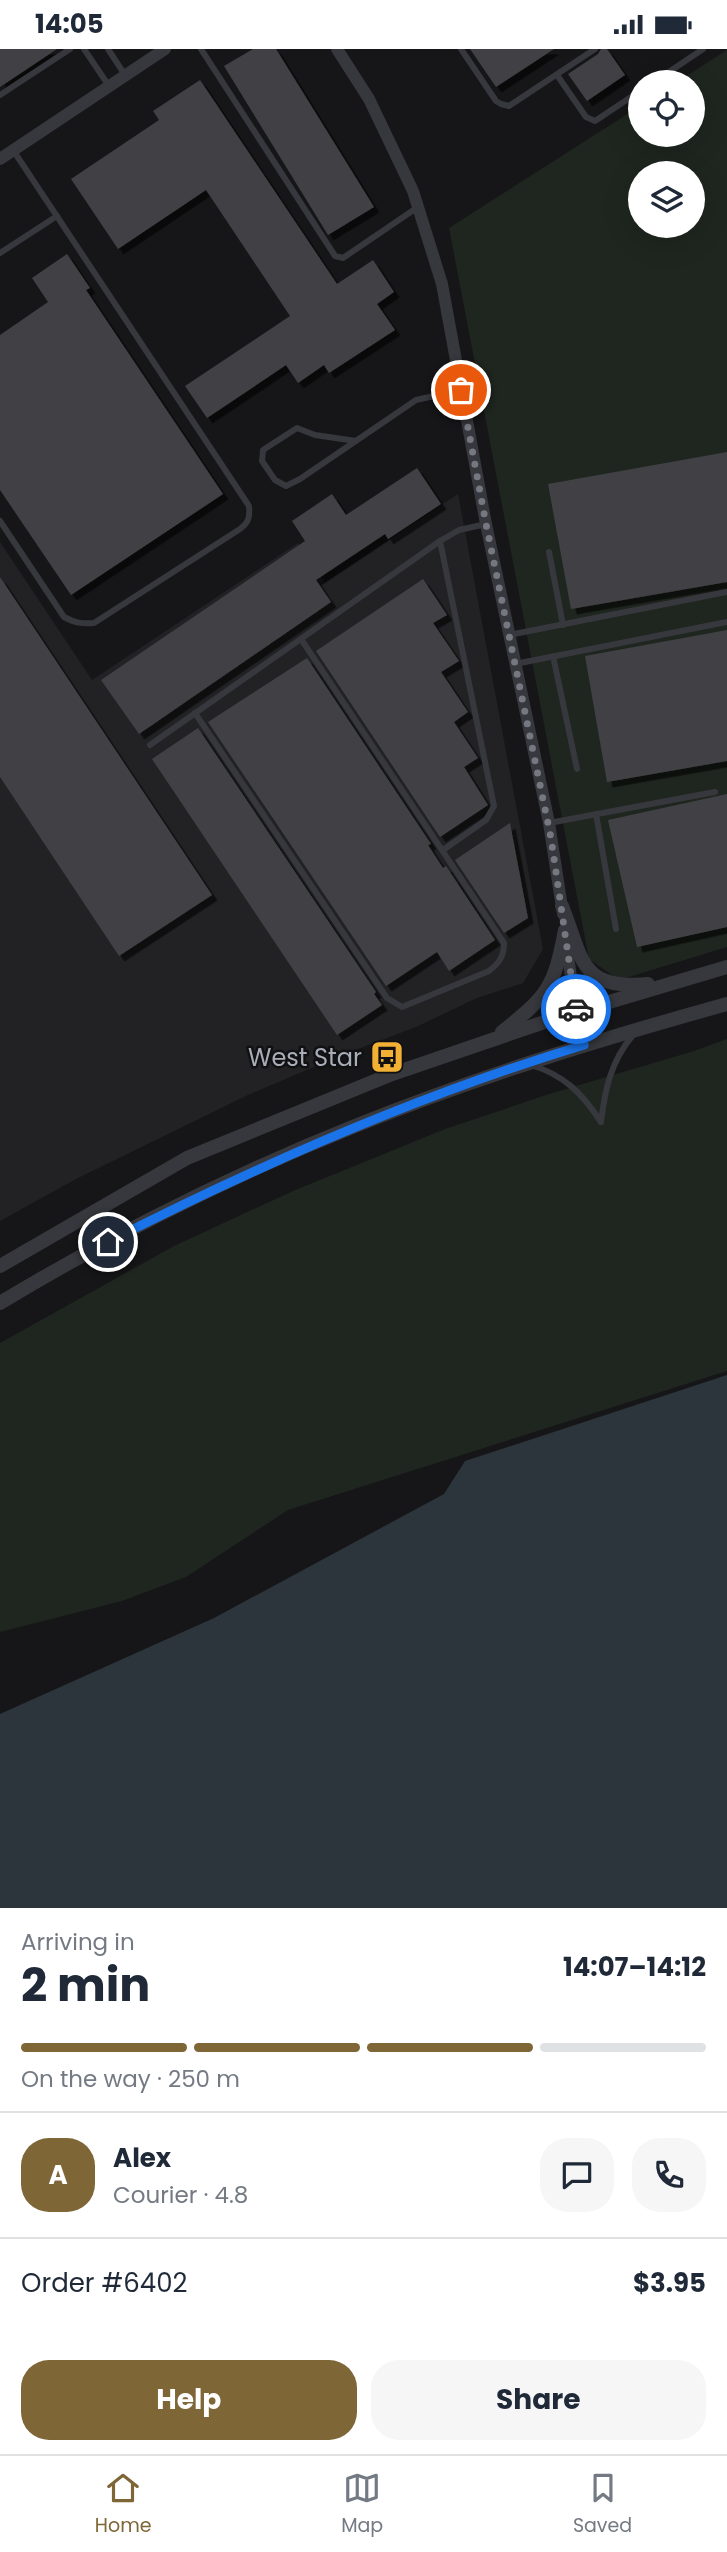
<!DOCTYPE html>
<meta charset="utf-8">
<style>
:root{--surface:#fff;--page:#f6f6f7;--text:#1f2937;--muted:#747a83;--line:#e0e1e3;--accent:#7e6636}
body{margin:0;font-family:Poppins,sans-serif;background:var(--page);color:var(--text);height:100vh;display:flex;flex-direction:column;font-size:26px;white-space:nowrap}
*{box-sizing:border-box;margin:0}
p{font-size:23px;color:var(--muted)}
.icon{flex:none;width:38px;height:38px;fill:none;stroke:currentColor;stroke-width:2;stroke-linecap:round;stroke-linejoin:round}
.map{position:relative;height:1859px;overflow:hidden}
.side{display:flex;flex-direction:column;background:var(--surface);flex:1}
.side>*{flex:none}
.controls{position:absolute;left:628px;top:21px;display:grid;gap:14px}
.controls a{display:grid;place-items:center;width:77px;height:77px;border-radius:50%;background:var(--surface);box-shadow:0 7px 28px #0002;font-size:35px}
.pin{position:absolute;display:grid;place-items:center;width:60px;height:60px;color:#fff;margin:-30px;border:4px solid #fff;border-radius:50%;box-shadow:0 2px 7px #0007}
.courier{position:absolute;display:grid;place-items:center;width:70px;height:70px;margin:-35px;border:5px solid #1a73e8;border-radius:50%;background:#fff;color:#222;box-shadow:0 2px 9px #0007}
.headline em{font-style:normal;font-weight:700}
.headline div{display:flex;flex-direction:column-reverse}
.headline{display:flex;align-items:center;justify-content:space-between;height:119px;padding:0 21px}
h1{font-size:46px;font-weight:700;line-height:52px}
.bar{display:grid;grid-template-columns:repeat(4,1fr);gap:10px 7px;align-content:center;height:84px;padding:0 21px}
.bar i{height:9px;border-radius:5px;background:var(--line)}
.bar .current{background:var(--accent)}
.bar p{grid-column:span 4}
.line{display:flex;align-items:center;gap:18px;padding:0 21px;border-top:2px solid var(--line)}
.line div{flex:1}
.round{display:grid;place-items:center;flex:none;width:74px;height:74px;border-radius:28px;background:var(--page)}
.primary-button{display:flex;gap:14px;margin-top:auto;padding:14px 21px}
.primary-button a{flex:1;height:80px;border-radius:28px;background:var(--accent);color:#fff;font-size:28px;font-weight:700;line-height:80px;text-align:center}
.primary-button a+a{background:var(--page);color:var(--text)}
.status{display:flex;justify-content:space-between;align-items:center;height:49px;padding:0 35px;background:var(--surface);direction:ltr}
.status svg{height:19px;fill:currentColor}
.menu{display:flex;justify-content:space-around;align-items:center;height:98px;border-top:2px solid var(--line);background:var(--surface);font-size:19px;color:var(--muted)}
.menu a{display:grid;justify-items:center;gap:4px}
.menu .current{color:var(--accent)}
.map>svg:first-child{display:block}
.built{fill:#222225}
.green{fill:#1e261f;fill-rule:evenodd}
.water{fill:#2c353c}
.building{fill:#404145;filter:url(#shadow)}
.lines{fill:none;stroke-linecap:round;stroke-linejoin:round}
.service{stroke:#37383d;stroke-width:6}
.minor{stroke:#37383d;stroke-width:12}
.tertiary{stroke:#37383d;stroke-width:14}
.done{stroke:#757880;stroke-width:7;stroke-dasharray:0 12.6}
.route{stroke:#1a73e8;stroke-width:9}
.labels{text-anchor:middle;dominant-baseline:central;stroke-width:5;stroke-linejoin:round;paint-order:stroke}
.poi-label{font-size:24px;fill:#a8adb8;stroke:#111113;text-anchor:end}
</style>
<div class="status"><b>14:05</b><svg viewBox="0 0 49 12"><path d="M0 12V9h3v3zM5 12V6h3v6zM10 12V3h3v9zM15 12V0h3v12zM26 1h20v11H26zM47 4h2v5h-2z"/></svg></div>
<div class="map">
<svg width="727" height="1859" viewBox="0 0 727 1859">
<defs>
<filter id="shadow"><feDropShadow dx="5.5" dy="5.5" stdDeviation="0" flood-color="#0009"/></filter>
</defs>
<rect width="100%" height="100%" fill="#161618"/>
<path class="built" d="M458 445 543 900 523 934 477 949 416 978 342 1006 248 1046 76 1130 0 1172V493L92 631 298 494 325 533Z"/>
<g class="green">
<path d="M727 1V898L619 931 589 910 449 179 640 57V86H693V33H677ZM640 124H693V177H640Z"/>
<path d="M727 990V1322L288 1461 186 1528 122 1552 0 1583V1294L174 1197 293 1142 445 1080 549 1045 694 1002Z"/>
</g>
<path class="water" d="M727 1326V1859H0V1665L214 1569 444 1445 465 1412Z"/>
<g class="building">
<path d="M0 0H57L0 38Z"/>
<path d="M253 0H276L374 158 328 186 224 17Z"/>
<path d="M470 0H554L496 38Z"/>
<path d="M601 0H607L625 26 587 52 568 25 598 5Z"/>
<path d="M200 31 337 235 373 211 394 243 377 255 395 281 329 324 324 316 298 334 286 316 207 369 185 337 290 267 206 141 118 200 71 130 159 71 153 62Z"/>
<path d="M67 205 90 239 86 241 223 445 71 546 0 441V286L48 253 32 229Z"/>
<path d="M727 403V533L571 560 548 435Z"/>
<path d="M417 419 441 455 388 490 385 485 316 531 331 553 139 685 101 631 305 492 292 472 332 445 346 466Z"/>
<path d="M0 528 212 846 119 907 0 728Z"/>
<path d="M423 530 447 566 433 574 459 612 441 623 468 663 454 673 478 709 464 718 488 756 440 788 316 602Z"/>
<path d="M727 581V712L607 733 585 607Z"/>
<path d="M307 609 431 795 428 796 443 819 446 817 495 891 449 922 437 903 386 937 208 673Z"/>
<path d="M198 679 376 943 374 945 382 956 337 986 152 710Z"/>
<path d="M727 745V878L637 898 608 771Z"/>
<path d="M510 774 528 869 504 884 455 811Z"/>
</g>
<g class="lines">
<g class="service">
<path d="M84 0 109 37"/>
<path d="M108 0 125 26"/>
<path d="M201 0 335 207 343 209 418 158"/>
<path d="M461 0 496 52 501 55 509 57 595 0"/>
<path d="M557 26 586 68 595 72 640 42"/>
<path d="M654 33 703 0"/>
<path d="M0 46 70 0"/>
<path d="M0 204 57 167"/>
<path d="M356 392 315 386 297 379 263 401 262 412 275 431 286 437 300 430 416 351 461 341"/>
<path d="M0 472 64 568C75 574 82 575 94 574L240 480C249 473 250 468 249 457L13 101"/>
<path d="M440 492 494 757 486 771 443 801"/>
<path d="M549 503 563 576"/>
<path d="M509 586 727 543"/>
<path d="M553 607 577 720"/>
<path d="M515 615 727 573"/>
<path d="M195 664 387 949 402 958 489 922C499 914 504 908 504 894L301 590"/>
<path d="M150 696 440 492 459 481 486 475"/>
<path d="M596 765 616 880"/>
<path d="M549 774 715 743"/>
<path d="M531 1016C564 1026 582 1044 601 1073"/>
<path d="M601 1073C605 1040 611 1012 633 986"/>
</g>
<g class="minor">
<path d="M337 0 369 50 413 142 442 235 486 475 549 774 563 865"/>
<path d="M0 110 165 0"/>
<path d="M565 886 576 963 585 996"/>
</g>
<g class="tertiary">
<path d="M562 857C583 910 579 941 648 935"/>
<path d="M502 983C548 946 554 939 565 881"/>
<path d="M0 1217 187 1109 392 1025 562 967 727 918"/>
<path d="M0 1254C111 1187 235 1125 355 1077 476 1028 601 990 727 955"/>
</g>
</g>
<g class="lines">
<path class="done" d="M461 341 486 475 551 789 576 960"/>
<path class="route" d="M108 1193C261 1115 419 1046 584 996L576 960"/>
</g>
<defs>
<symbol id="bus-square" viewBox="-11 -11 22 22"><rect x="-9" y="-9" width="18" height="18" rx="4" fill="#f2b134" stroke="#111113"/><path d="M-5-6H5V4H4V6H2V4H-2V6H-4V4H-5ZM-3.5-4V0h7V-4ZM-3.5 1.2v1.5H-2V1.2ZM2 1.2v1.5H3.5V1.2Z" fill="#111"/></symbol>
</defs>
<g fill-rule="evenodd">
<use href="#bus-square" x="368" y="989" width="38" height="38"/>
</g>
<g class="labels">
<g class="poi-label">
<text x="362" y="1008">West Star</text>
</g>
</g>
</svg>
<div class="controls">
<a><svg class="icon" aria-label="locate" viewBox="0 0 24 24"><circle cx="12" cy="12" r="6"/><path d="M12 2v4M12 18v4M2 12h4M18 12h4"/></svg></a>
<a><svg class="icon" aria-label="layers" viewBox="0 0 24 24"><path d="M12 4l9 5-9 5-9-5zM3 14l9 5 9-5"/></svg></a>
</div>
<div class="pin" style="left:461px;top:341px;background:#ea580c"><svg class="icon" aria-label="bag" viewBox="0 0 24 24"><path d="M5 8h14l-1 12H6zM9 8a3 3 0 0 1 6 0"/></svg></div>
<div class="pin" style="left:108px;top:1193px;background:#1f2937"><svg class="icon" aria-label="home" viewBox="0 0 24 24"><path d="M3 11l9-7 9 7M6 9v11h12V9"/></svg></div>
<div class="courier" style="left:576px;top:960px"><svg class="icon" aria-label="car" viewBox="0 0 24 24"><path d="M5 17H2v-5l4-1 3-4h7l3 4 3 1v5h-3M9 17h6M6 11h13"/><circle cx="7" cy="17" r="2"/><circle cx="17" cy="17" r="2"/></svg></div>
</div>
<section class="side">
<div class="headline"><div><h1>2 min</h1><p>Arriving in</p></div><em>14:07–14:12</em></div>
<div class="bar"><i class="current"></i><i class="current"></i><i class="current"></i><i></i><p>On the way · 250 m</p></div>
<div class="line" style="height:126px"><b class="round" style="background:var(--accent);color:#fff">A</b><div><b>Alex</b><p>Courier · 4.8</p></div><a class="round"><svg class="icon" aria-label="chat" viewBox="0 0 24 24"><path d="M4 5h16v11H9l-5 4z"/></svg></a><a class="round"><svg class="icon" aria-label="phone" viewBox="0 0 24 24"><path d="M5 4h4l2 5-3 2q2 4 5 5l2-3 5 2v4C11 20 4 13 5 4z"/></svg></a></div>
<div class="line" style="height:91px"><div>Order #6402</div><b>$3.95</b></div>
<div class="primary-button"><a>Help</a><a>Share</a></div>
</section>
<nav class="menu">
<a class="current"><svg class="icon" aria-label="home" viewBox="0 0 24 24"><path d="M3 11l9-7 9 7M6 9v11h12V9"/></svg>Home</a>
<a><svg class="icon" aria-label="map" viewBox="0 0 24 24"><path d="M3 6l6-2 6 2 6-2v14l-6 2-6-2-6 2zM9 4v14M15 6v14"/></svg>Map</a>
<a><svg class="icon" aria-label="saved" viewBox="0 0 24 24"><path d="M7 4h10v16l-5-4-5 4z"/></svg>Saved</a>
</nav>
